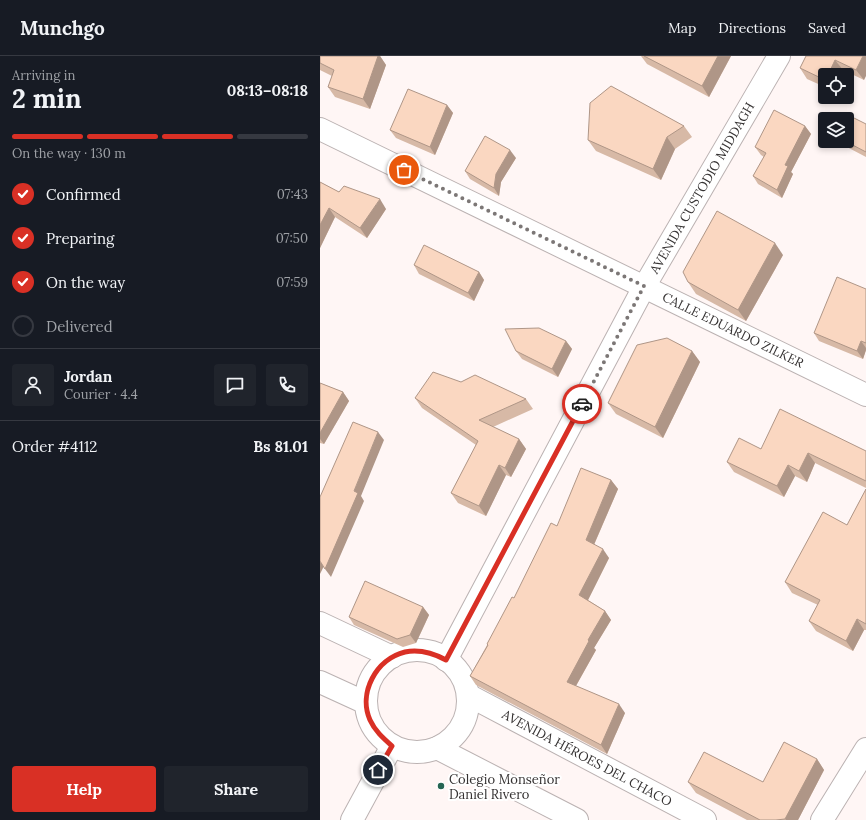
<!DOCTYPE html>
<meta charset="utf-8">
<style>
:root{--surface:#171b24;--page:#20242c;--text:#f1f3f6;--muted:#9ea1a6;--line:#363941;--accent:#d93025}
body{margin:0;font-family:Lora,serif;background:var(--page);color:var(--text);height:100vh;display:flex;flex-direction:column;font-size:15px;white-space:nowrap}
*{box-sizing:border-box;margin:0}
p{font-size:13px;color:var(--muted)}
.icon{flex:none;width:22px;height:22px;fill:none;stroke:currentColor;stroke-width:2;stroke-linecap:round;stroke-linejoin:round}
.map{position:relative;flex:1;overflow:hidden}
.panel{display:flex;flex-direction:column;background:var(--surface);width:320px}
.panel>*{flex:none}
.tools{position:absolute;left:498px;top:12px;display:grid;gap:8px}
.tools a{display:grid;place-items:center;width:36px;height:36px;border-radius:4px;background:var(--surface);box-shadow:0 2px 6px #0003;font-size:20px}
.pin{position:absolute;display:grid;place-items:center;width:34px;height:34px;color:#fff;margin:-17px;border:2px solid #fff;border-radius:50%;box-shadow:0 1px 4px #0007}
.courier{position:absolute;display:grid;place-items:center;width:40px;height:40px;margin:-20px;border:3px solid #d93025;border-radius:50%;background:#fff;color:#222;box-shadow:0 1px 5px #0007}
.head em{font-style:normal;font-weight:700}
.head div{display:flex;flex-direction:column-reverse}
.head{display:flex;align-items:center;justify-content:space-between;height:68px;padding:0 12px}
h1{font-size:26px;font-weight:700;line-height:30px}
.bar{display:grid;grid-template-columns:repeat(4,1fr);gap:6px 4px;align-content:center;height:48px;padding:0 12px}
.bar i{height:5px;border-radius:3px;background:var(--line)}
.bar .active{background:var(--accent)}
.bar p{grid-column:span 4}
.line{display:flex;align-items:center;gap:10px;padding:0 12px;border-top:1px solid var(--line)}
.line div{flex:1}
.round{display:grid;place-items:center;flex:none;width:42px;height:42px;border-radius:4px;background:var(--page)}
ol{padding:0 12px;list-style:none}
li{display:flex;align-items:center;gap:12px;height:44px}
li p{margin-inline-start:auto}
li .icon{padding:4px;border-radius:50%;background:var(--accent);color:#fff;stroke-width:4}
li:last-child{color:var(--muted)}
li i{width:22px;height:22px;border:2px solid var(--line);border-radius:50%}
.cta{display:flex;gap:8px;margin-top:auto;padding:8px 12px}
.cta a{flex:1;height:46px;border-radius:4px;background:var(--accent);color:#fff;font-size:16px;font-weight:700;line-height:46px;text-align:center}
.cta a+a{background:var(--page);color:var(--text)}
header{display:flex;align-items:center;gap:24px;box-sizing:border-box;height:56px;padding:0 20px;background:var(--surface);border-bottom:1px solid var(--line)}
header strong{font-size:19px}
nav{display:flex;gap:22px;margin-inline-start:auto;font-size:14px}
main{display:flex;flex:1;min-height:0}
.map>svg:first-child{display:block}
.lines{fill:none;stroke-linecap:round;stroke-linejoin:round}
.minor-casing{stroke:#bbb2b2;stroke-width:24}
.tertiary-casing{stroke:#bbb2b2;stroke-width:24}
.minor{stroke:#fff;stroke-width:22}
.tertiary{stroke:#fff;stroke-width:22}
.wall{fill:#d7b9a6}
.shaded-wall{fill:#af9687}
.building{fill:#fad7c1;stroke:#af9687}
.done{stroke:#7c7776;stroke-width:4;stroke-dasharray:0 7.2}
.route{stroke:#d93025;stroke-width:5}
.poi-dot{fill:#256553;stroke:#fff;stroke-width:1.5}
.labels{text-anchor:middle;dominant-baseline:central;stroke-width:4;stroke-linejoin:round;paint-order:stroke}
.street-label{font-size:13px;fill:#353232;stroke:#fff}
.poi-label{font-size:13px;fill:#353232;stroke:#fff;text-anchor:start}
</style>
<header>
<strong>Munchgo</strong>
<nav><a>Map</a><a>Directions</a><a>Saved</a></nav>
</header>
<main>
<section class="panel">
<div class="head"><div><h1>2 min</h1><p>Arriving in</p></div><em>08:13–08:18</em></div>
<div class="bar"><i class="active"></i><i class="active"></i><i class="active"></i><i></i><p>On the way · 130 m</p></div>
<ol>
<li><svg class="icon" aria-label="check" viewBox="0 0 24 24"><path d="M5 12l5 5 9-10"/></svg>Confirmed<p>07:43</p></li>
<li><svg class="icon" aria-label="check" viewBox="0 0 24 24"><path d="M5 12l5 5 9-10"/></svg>Preparing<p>07:50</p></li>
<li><svg class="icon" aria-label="check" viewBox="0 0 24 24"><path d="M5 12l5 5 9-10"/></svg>On the way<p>07:59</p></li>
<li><i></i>Delivered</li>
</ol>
<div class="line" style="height:72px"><a class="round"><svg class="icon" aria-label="person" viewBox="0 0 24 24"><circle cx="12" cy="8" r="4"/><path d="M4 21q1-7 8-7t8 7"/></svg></a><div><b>Jordan</b><p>Courier · 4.4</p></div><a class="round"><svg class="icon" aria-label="chat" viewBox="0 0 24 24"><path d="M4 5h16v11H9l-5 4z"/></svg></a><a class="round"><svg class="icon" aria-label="phone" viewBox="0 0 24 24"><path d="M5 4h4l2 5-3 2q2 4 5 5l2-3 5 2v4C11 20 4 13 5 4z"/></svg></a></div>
<div class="line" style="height:52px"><div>Order #4112</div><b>Bs 81.01</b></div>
<div class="cta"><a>Help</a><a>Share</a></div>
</section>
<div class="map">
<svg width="546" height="764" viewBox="0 0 546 764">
<rect width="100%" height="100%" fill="#fff6f5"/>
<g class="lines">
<defs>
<g id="minor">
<path d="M126 604 324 231 459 0"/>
<path d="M32 764 72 690"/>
<path d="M502 764 546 693"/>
</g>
<g id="tertiary">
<path d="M0 73 546 339"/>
<path d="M0 567 72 601"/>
<circle cx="97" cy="645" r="51"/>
<path d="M0 626 46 647"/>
<path d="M148 639 385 764"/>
<path d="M117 692 257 764"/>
</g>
</defs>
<use href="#minor" class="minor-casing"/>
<use href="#tertiary" class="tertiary-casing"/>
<use href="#minor" class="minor"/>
<use href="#tertiary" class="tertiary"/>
</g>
<g class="wall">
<path d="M0 0H60L66 9 50 53 15 41 8 31 12 20 0 14Z"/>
<path d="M321 0H411L389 41 327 8Z"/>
<path d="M486 0H546L544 24 523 14 520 19H505V31L487 23 480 12Z"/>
<path d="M127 49 133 57 115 99 76 82 70 74Z"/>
<path d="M546 68V101L525 90 522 85H525Z"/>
<path d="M364 70 372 81 355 93 341 124 276 95 268 84Z"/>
<path d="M485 70 491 78 471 116 473 118 462 142 438 128 433 120 444 101 441 99 435 91Z"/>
<path d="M196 102 181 126 179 140 150 123 145 115Z"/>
<path d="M0 126 19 136 66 153 47 182 15 161 0 192Z"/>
<path d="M463 199 426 265 376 238 368 226Z"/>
<path d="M94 209 159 216 164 224 154 245 99 218Z"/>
<path d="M546 233V294L543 303 499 285 494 277Z"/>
<path d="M246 285 252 293 238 321 202 303 196 295Z"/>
<path d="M372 295 380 306 343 382 296 358 288 347Z"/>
<path d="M141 326 206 343 213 353 173 371 199 383 206 393 191 421 186 419 166 460 138 447 131 437 156 389 102 352 95 342Z"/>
<path d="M0 327 23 336 29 345 4 388 0 387Z"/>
<path d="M441 393 546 395V432L495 407 487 426 475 420 464 441 414 416 407 406Z"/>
<path d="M291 424 298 433 274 489 289 502 268 544 285 555 291 564 274 592 276 594 256 630 305 657 287 698 156 629 150 620 167 589V588L194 542 237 470Z"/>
<path d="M546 433V574H544L533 595 496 575 489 565 498 549 472 537 465 526 527 469Z"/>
<path d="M103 551 109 559 96 587 83 591 34 569 29 561Z"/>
<path d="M497 703 504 714 478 764H427L376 737 368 726H443Z"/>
</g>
<g class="shaded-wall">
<path d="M58 0H60L66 9 50 53 43 43Z"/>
<path d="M398 0H411L389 41 382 30Z"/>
<path d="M543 0H546V20L544 24 536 14Z"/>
<path d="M515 4 523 14 520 19H508Z"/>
<path d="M127 49 133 57 115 99 110 91Z"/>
<path d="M485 70 491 78 471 116 473 118 462 142 457 134 465 109Z"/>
<path d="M347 81 355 93 341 124 333 113Z"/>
<path d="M190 94 196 102 181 126 179 140 174 132 176 118Z"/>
<path d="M60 143 66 153 47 182 40 172Z"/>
<path d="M9 152 15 161 0 192V169Z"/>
<path d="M455 187 463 199 426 265 418 254Z"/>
<path d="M159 216 164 224 154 245 148 237Z"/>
<path d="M246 285 252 293 238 321 232 313Z"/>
<path d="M541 285 546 292V294L543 303 537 295Z"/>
<path d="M372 295 380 306 343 382 335 371Z"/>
<path d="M23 336 29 345 4 388 0 383V377Z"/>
<path d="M58 376 64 384 41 440 44 445 11 521 5 513 34 435Z"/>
<path d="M199 383 206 393 191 421 185 412Z"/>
<path d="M488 397 495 407 487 426 479 415Z"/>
<path d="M179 409 186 419 166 460 159 450Z"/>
<path d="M468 409 475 420 464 441 457 430Z"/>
<path d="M291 424 298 433 272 493 266 484Z"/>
<path d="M283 493 289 502 266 548 259 539Z"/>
<path d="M0 505 4 510 0 518Z"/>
<path d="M103 551 109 559 96 587 90 579Z"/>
<path d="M285 555 291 564 274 592 276 594 253 635 247 626 268 584Z"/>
<path d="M537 563 544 574 533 595 526 585Z"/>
<path d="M299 648 305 657 287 698 281 689Z"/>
<path d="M497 703 504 714 478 764H466L465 763Z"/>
</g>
<g class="building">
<path d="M0 0H58L43 43 8 31 14 14 0 7Z"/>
<path d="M324 0H398L382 30Z"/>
<path d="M486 0H543L536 14 515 4 508 19H505V24L480 12Z"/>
<path d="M291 30 364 70 347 81 333 113 268 84 270 47Z"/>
<path d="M88 33 127 49 110 91 70 74Z"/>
<path d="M454 54 485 70 465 109 468 110 457 134 433 120 446 97 435 91Z"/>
<path d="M532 61 546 68V96L525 85H527V70Z"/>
<path d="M165 80 190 94 176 118 174 132 145 115Z"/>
<path d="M0 126 19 136 24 130 60 143 40 172 9 152 0 169Z"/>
<path d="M397 155 455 187 418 254 368 226 363 216Z"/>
<path d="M104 189 159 216 148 237 94 209Z"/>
<path d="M517 221 546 233V287L541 285 537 295 494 277Z"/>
<path d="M219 272 246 285 232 313 196 295 185 273Z"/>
<path d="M347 282 372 295 335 371 288 347 317 289Z"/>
<path d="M113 316 141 326 155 319 206 343 159 364 199 383 185 412 179 409 159 450 131 437 158 385 95 342Z"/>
<path d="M0 327 23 336 0 377Z"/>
<path d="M460 353 546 395V425L488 397 479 415 468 409 457 430 407 406 419 382 441 393Z"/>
<path d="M33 366 58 376 34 435 38 437 5 513 0 505V441Z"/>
<path d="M261 412 291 424 266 484 283 493 259 539 285 555 268 584 269 585 247 626 299 648 281 689 150 620 168 589 167 588 192 541 194 542 231 467 237 470Z"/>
<path d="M546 433V568L537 563 526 585 489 565 500 544 465 526 503 456 527 469Z"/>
<path d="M45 525 103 551 90 579 77 583 29 561Z"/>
<path d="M464 686 497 703 465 763 456 764H440L368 726 384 696 443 726Z"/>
</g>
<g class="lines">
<path class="done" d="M84 114 324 230 262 348"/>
<path class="route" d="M58 714 72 690C63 682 55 675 50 664 38 637 56 603 85 596 100 593 113 597 126 604L262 348"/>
</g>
<circle class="poi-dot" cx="121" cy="730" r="4"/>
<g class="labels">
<g class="street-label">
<text transform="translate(382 132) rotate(-60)">AVENIDA CUSTODIO MIDDAGH</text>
<text transform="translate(413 274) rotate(26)">CALLE EDUARDO ZILKER</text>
<text transform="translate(267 702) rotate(28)">AVENIDA HÉROES DEL CHACO</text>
</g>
<g class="poi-label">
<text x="129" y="723">Colegio Monseñor<tspan x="129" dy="15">Daniel Rivero</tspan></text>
</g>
</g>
</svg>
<div class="tools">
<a><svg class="icon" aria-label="locate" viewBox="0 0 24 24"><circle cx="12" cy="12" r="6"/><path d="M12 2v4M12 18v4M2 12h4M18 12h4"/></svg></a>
<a><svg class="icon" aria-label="layers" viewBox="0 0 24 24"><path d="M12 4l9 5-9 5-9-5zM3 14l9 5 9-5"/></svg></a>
</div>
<div class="pin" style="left:84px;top:114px;background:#ea580c"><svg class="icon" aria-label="bag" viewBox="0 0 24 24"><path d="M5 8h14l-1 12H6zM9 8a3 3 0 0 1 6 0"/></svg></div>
<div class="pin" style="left:58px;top:714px;background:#1f2937"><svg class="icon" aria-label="home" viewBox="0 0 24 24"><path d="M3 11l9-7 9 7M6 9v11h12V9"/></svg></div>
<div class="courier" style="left:262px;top:348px"><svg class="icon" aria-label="car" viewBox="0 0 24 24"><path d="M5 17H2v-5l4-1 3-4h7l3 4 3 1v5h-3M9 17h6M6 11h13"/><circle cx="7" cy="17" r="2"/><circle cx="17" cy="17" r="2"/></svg></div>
</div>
</main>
